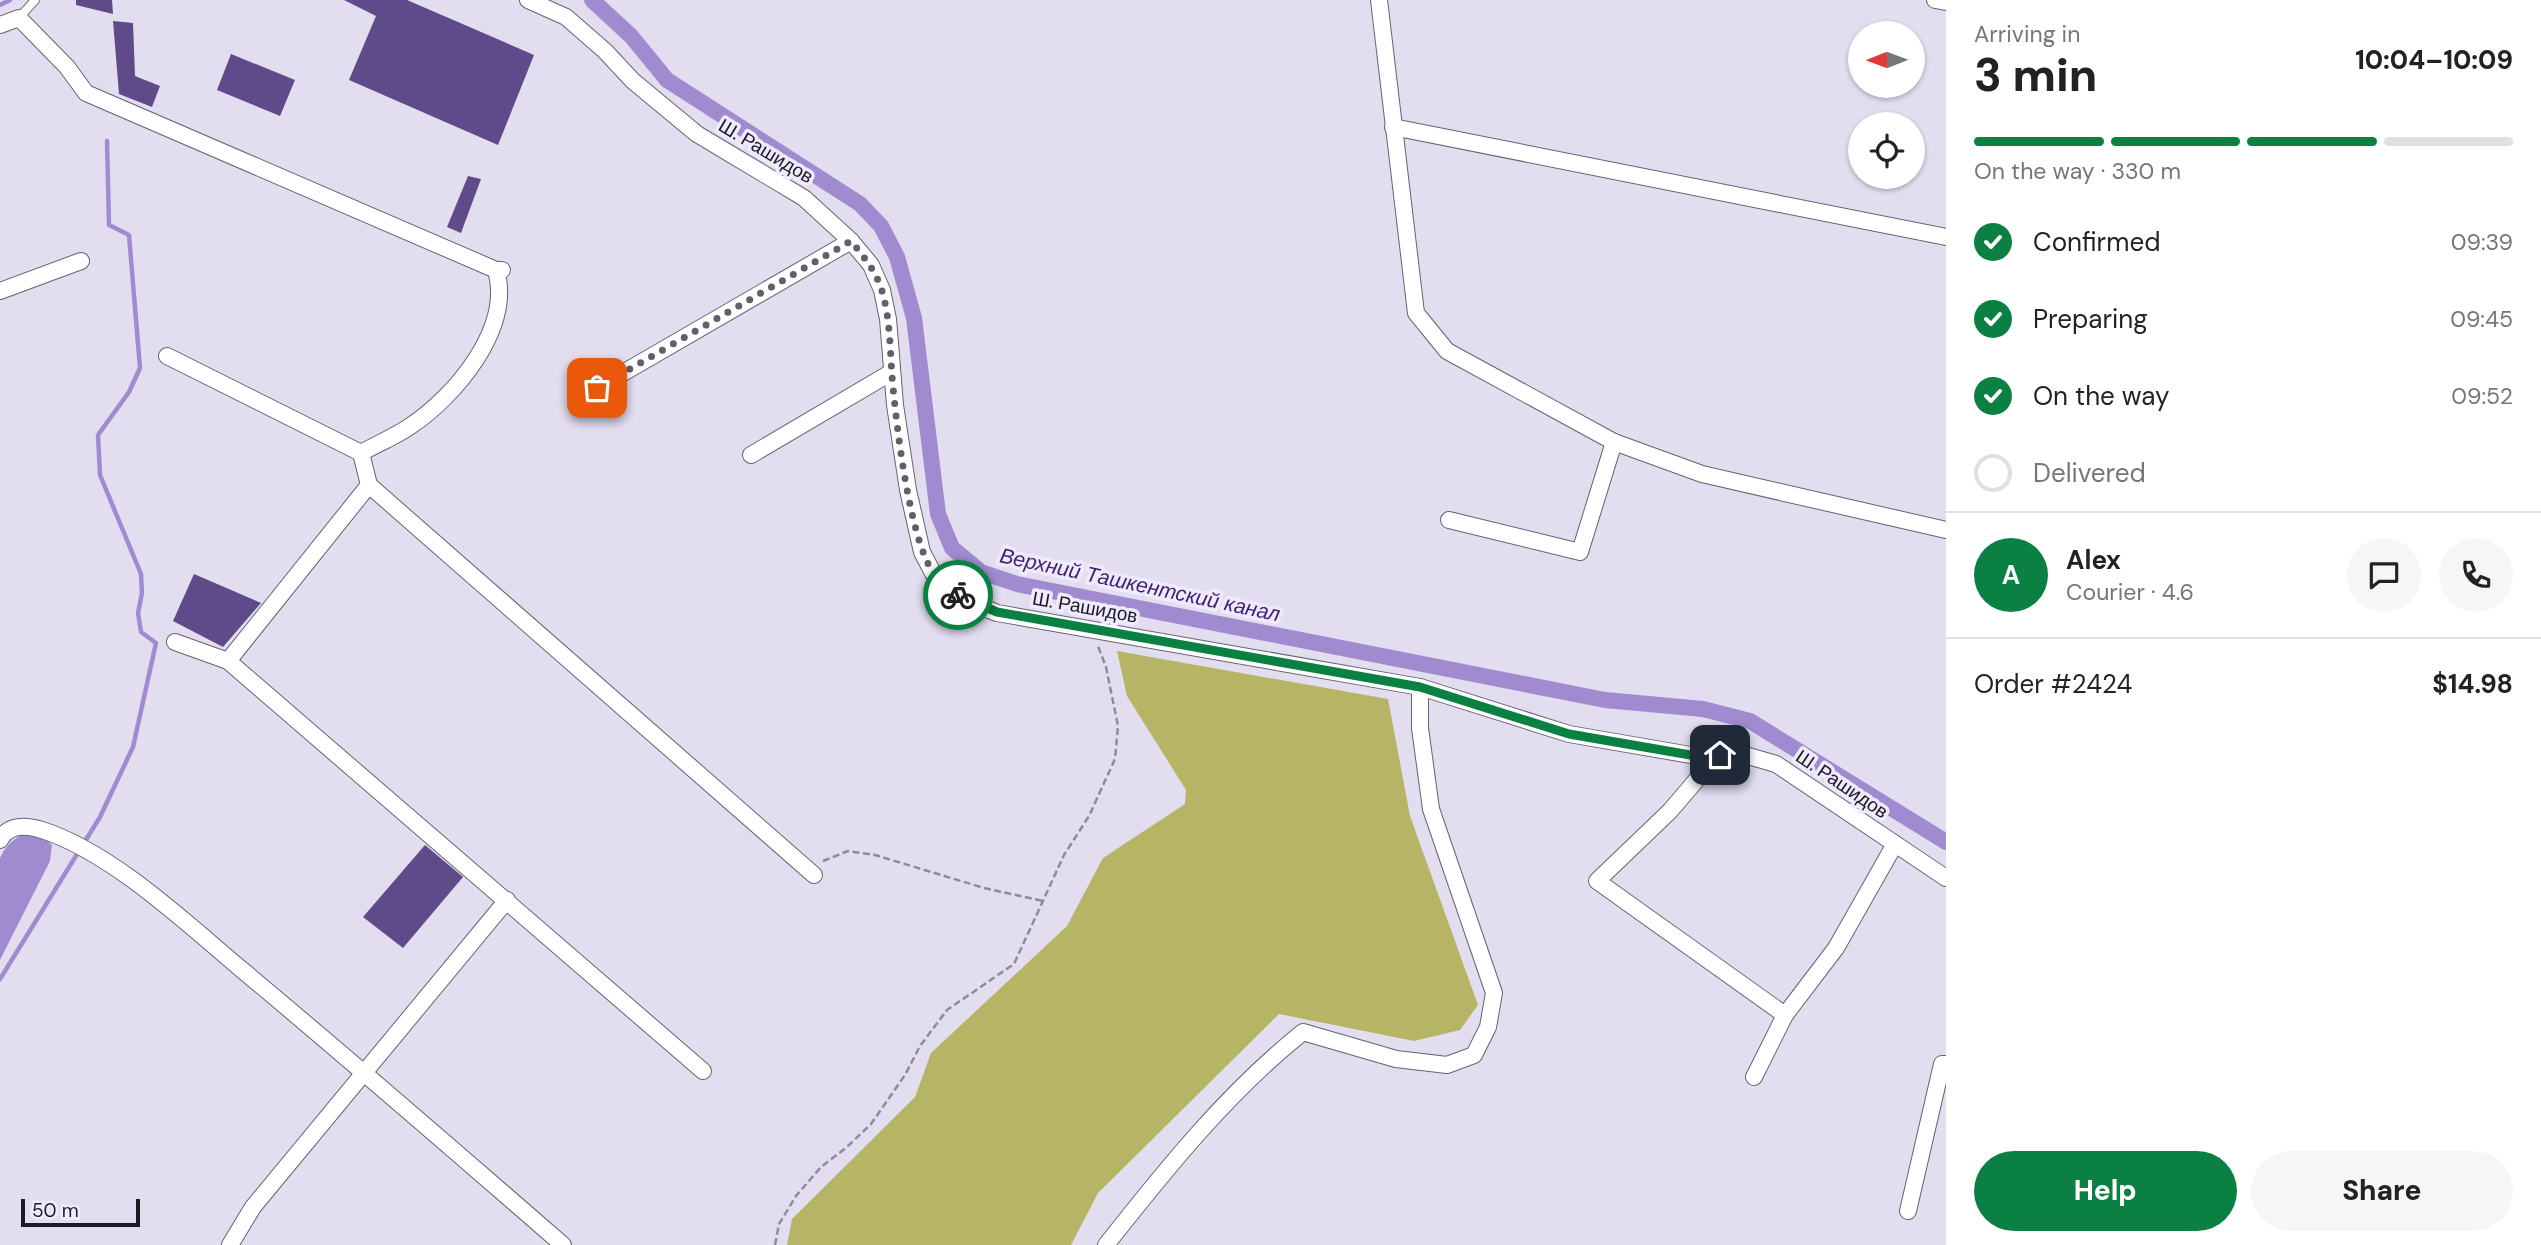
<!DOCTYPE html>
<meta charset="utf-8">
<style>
:root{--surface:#fff;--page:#f6f6f6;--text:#222;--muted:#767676;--line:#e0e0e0;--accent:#0b8043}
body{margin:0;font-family:"DM Sans",sans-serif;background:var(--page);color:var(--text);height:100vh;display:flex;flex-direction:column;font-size:26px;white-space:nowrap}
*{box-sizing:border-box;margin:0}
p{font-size:23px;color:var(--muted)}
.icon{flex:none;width:38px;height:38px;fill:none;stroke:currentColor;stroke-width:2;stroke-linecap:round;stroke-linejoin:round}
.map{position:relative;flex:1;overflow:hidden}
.drawer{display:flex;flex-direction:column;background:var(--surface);width:595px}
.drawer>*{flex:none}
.needle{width:46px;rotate:269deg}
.controls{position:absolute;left:1848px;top:21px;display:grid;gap:14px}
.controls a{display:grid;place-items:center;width:77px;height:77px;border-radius:50%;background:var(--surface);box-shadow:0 2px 5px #0004;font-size:35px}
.scale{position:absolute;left:21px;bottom:18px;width:119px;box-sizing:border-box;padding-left:7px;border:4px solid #1d1b22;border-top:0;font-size:19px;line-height:24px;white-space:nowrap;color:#1d1b22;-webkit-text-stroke:5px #efeafd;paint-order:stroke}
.pin{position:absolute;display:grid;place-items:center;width:60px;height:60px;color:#fff;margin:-30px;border-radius:14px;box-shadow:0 4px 10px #0006}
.courier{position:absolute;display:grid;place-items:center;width:70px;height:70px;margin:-35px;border:5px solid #0b8043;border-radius:50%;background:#fff;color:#222;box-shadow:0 2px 9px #0007}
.summary em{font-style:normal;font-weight:800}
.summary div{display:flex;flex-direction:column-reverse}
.summary{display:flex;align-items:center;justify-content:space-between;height:119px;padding:0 28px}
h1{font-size:46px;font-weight:800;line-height:52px}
.bar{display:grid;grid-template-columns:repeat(4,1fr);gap:10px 7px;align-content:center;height:84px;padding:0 28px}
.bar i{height:9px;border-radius:5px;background:var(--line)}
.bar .selected{background:var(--accent)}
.bar p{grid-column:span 4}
.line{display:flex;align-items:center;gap:18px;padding:0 28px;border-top:2px solid var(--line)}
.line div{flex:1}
.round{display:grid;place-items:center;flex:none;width:74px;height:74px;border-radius:37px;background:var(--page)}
ol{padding:0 28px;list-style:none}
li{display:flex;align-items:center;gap:21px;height:77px}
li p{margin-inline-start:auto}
li .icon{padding:7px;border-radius:50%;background:var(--accent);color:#fff;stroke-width:4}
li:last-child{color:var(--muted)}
li i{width:38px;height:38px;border:4px solid var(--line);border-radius:50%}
.cta{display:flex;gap:14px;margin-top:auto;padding:14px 28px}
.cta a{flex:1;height:80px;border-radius:42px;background:var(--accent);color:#fff;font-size:28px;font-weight:800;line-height:80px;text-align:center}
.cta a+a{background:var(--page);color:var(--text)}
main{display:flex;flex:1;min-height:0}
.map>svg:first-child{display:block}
.green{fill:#b6b566}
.water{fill:#a08bd1}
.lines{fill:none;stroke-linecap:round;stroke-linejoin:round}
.stream{stroke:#a08bd1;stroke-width:4.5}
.canal{stroke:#a08bd1;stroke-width:16}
.building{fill:#5f4a8a}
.lane-casing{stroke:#666272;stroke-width:10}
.street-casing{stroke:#666272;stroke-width:18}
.path{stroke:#8f8c99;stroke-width:2.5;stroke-dasharray:7 3.5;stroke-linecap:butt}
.lane{stroke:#fff;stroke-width:8}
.street{stroke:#fff;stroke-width:16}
.done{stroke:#625f6a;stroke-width:7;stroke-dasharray:0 12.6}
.route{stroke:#0b8043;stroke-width:9}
.labels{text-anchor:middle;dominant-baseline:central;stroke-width:7;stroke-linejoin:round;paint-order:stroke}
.street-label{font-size:19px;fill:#1d1b22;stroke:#efeafd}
.water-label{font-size:21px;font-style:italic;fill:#401e70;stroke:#efeafd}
</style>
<main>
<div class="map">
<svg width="1946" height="1245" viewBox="0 0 1946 1245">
<rect width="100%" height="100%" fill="#e2ddef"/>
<path class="green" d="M1117 651 1388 699 1410 816 1478 1005 1460 1030 1414 1041 1279 1014 1098 1193 1071 1245H787L792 1219 915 1097 931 1053 1067 926 1103 858 1185 804 1186 790 1127 696Z"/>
<path class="water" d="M26 833 44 837 52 845 50 861 0 960V858C6 845 13 839 26 833Z"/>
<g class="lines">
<g class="stream">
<path d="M0 5 10 0"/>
<path d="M84 843 100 817 133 747 156 643 141 632 138 613 142 593 141 574 100 475 98 435 129 392 140 368 129 235 109 225 107 141"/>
<path d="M0 979 79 851"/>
</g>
<path class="canal" d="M592 0 631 36 667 80 860 204 881 226 897 257 914 318 938 514 952 548 981 572 1017 584 1605 700 1703 709 1750 721 1946 842"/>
</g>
<g class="building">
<path d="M76 0H112L113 14 76 5Z"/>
<path d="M344 0H407L534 55 498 145 349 80 376 16Z"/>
<path d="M113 21 133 23 135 76 160 86 152 107 119 94Z"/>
<path d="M231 54 295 80 280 116 217 90Z"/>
<path d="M468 176 481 179 461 233 447 227Z"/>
<path d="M194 574 261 603 223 647 173 621Z"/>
<path d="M425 845 463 877 403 948 363 917Z"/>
</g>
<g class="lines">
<defs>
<path id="lane" d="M19 18 35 0"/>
<g id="street">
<path d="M528 0 566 17 605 51 633 81 697 134 804 198 851 241 871 265 882 290 888 319 895 405 908 490 922 552 933 573 946 588 969 602 997 613 1420 687 1569 734 1702 757 1738 753 1776 764 1946 878"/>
<path d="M1379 0 1416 313 1447 351 1614 442 1702 474 1946 530"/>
<path d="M1935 0 1946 2"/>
<path d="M0 25 19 18 67 67 86 93 496 270"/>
<path d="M1393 127 1946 237"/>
<path d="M0 291 81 261"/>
<path d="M167 356 361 453"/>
<path d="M597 388 851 241"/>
<path d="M751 455 892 372"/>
<path d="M369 485 814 875"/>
<path d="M1449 520 1580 552 1614 442"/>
<path d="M175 642 228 661 703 1071"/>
<path d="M228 661 369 485 361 453C377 444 394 437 409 427 455 397 513 328 496 270H502"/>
<path d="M1702 757 1699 777 1670 811 1597 881 1785 1015"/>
<path d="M0 840C8 824 26 825 42 830 111 852 185 922 241 969 349 1059 456 1152 563 1245"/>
<path d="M1754 1077 1785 1015 1836 948 1895 844"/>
<path d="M1908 1211 1942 1064H1946"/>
<path d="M230 1245 253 1207 507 900"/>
<path d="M1106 1245C1166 1169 1227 1093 1303 1032L1396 1059 1447 1065 1474 1055 1488 1027 1494 993 1431 809 1420 728V687"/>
</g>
</defs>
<use href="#lane" class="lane-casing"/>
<use href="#street" class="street-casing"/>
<g class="path">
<path d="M823 861 848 851 875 855 984 888 1043 901"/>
<path d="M775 1245 779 1224 796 1196 821 1167 847 1147 871 1124 905 1075 920 1046 947 1010 1014 964 1064 855 1089 816 1115 759 1118 726 1106 667 1098 646"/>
</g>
<use href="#lane" class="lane"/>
<use href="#street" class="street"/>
</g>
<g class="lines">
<path class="done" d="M597 388 851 241C864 257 876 271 882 291 890 318 890 348 892 376 896 422 909 539 934 574 941 583 949 589 958 595"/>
<path class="route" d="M958 595 997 612 1420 687 1569 734 1702 757 1720 755"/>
</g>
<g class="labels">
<g class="street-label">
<text transform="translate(766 151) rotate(31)">Ш. Рашидов</text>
<text transform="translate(1085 607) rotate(10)">Ш. Рашидов</text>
<text transform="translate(1842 784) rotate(34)">Ш. Рашидов</text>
</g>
<g class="water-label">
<text transform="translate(1140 585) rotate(12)">Верхний Ташкентский канал</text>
</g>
</g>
</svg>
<div class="controls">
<a><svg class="needle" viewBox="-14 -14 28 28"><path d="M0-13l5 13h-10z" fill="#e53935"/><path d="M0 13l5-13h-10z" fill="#767676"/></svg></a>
<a><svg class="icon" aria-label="locate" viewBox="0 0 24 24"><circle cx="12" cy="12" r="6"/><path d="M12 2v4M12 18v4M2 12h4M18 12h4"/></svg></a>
</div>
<div class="scale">50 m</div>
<div class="pin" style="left:597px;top:388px;background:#ea580c"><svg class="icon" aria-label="bag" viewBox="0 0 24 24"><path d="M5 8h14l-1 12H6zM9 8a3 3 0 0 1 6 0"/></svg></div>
<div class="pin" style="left:1720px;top:755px;background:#1f2937"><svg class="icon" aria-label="home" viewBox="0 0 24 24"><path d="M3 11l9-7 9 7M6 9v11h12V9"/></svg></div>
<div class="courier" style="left:958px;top:595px"><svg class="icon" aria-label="bike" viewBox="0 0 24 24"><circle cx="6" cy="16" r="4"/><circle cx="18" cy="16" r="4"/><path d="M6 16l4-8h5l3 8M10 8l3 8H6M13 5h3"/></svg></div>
</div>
<section class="drawer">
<div class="summary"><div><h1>3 min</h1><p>Arriving in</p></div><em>10:04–10:09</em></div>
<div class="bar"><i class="selected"></i><i class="selected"></i><i class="selected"></i><i></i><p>On the way · 330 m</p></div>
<ol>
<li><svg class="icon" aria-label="check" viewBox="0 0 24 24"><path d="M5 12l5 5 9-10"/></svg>Confirmed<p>09:39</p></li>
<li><svg class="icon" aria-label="check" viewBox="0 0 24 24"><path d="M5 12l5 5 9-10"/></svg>Preparing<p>09:45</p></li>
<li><svg class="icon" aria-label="check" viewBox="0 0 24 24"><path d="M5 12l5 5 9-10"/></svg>On the way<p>09:52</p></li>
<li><i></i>Delivered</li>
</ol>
<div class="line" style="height:126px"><b class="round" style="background:var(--accent);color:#fff">A</b><div><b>Alex</b><p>Courier · 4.6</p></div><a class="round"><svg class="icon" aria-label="chat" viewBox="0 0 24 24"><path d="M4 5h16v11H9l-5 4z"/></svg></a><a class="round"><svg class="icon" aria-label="phone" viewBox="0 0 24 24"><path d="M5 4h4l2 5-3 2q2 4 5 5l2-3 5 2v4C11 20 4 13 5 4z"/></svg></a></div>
<div class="line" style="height:91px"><div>Order #2424</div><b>$14.98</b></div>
<div class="cta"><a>Help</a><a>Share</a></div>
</section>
</main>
